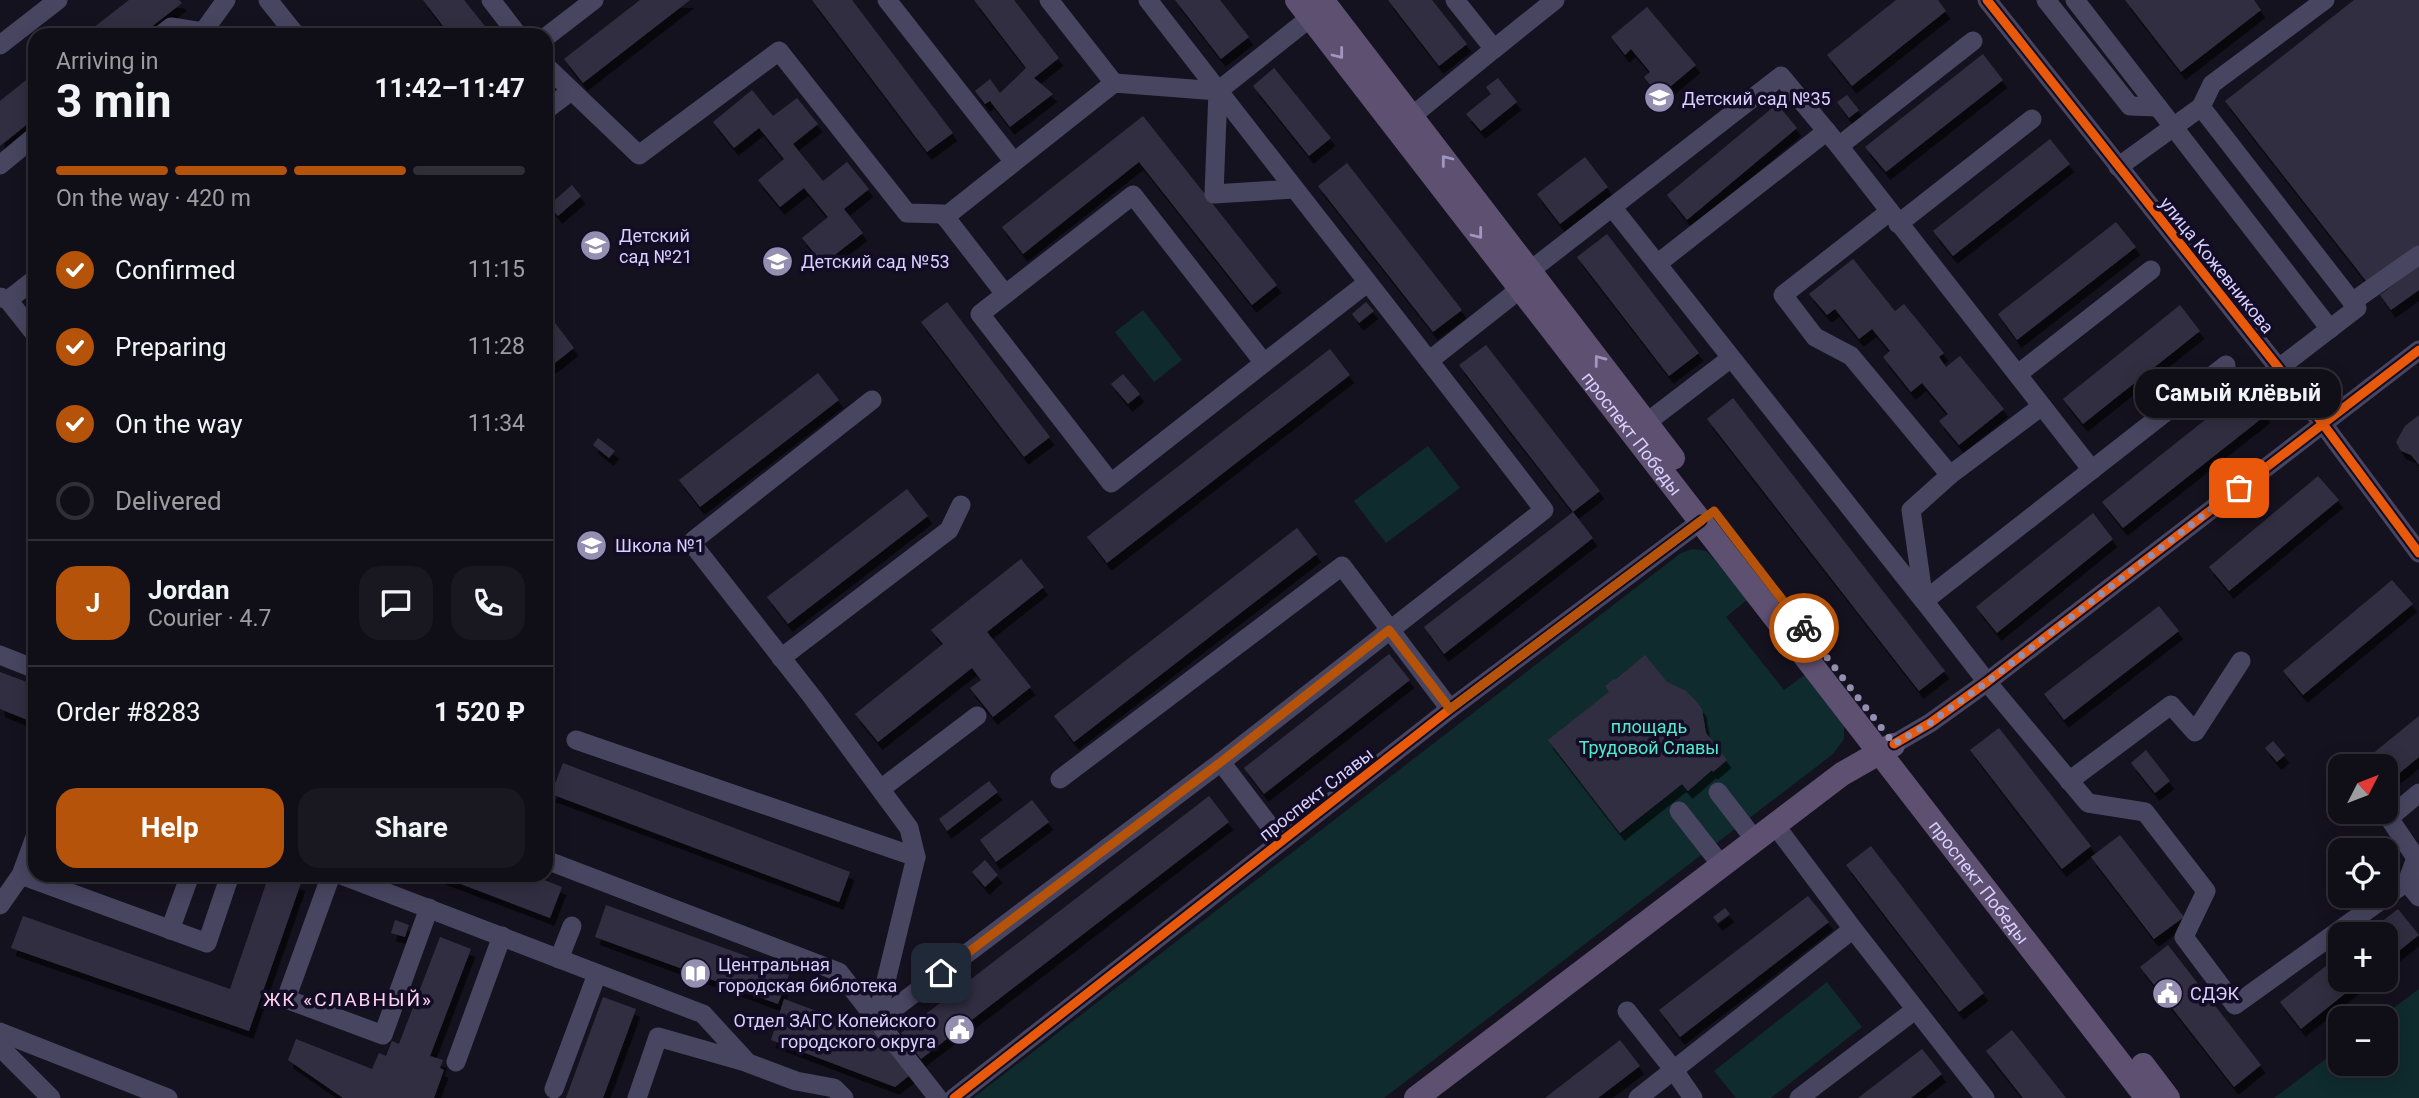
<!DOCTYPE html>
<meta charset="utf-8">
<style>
:root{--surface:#100e17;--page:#191720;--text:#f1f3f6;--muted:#9c9ca1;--line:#302e36;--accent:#b45309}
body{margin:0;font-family:Roboto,sans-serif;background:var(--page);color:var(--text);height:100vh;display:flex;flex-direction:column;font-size:26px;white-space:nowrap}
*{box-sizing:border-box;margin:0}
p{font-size:23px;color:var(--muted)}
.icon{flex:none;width:38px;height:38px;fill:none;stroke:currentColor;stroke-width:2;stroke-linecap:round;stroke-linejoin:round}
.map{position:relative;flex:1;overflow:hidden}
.sheet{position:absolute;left:28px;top:28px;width:525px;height:854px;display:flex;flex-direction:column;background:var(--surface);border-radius:21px;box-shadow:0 4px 18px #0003,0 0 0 2px var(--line)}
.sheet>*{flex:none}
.needle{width:46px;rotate:48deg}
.fabs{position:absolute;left:2328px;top:754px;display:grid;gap:14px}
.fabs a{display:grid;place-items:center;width:70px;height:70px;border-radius:14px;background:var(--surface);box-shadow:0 4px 18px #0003,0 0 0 2px var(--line);font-size:35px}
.pin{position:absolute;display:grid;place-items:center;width:60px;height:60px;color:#fff;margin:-30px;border-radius:14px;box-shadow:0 4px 10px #0006}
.courier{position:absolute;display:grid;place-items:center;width:70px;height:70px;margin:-35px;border:5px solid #b45309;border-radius:50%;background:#fff;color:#222;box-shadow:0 2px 9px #0007}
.bubble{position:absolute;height:49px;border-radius:21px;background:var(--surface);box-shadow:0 4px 18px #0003,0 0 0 2px var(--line);font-size:23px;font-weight:700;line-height:49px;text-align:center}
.summary em{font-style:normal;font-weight:700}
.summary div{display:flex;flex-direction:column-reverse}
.summary{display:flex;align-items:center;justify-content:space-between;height:119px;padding:0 28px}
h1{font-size:46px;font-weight:700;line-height:52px}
.bar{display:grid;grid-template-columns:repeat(4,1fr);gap:10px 7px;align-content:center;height:84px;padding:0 28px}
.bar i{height:9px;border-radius:5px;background:var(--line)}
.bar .active{background:var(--accent)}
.bar p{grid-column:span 4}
.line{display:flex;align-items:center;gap:18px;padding:0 28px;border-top:2px solid var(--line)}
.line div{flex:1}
.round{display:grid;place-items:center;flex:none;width:74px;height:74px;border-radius:21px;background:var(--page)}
ol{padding:0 28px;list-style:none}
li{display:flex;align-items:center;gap:21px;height:77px}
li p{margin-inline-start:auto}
li .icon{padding:7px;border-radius:50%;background:var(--accent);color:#fff;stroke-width:4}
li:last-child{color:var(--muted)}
li i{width:38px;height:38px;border:4px solid var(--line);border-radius:50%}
.button{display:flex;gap:14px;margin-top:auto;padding:14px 28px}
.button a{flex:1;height:80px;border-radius:21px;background:var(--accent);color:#fff;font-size:28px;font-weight:700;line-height:80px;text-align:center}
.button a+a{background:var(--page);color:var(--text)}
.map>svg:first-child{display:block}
.park{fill:#0f2b2e}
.building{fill:#332f42;filter:url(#shadow)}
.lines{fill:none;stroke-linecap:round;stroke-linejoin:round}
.minor{stroke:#484561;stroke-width:19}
.major{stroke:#5e5071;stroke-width:24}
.cycleway-casing{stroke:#120c25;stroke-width:13}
.cycleway{stroke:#e8590c;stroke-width:9}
.oneway{stroke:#a196bf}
.done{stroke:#948eb1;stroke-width:7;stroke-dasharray:0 12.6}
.route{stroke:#b45309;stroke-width:9}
.labels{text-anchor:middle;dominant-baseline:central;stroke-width:7;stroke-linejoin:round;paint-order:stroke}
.poi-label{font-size:18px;fill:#d8d0ff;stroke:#120c25;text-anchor:start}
.street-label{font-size:18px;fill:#d8d0ff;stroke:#120c25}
.park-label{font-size:18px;fill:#4fecce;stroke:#120c25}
.neighbourhood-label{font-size:19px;letter-spacing:2px;fill:#ffd2ec;stroke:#120c25}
</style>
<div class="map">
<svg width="2419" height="1098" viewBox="0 0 2419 1098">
<defs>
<filter id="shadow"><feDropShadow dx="4.5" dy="8" stdDeviation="0" flood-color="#0009"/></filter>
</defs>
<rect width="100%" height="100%" fill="#15121f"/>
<g class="park">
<path d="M1143 310 1182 360 1154 382 1115 332Z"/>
<path d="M1428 446 1460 488 1386 543 1354 501Z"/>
<path d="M1693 549 1706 551 1715 560 1747 600 1726 617 1784 690 1806 674 1844 724V739L1833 754 1384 1098H973L1681 553Z"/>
<path d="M1827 982 1862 1027 1771 1098H1736L1714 1071Z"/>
<path d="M2419 989V1098H2274L2340 1048V1064H2385V1018H2380Z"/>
</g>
<g class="building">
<path d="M129 0H179L182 3 141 35H84Z"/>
<path d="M423 0H464L492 35H450Z"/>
<path d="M640 0H690L583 83 564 59Z"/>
<path d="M812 0H852L953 133 927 152Z"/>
<path d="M974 0H1014L1059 58 1034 78 1053 94 1010 127 990 101 985 104 975 91 990 79 1000 93 1026 68Z"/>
<path d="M1175 0H1220L1249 37 1221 59Z"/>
<path d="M1388 0H1432L1467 44 1439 66Z"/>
<path d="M1896 0H1938L1946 11 1852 86 1827 55Z"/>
<path d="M2125 0H2254L2261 10 2181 72Z"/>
<path d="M2354 0H2419V247L2370 286 2225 101Z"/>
<path d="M1647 7 1696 65 1659 96 1644 77 1650 72 1631 49 1625 55 1611 37Z"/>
<path d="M1983 54 2003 80 1886 172 1865 147Z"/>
<path d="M1274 68 1331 138 1309 156 1253 86Z"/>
<path d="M35 73V118L0 146V101Z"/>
<path d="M1498 78 1517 102 1481 131 1466 114 1491 94 1486 87Z"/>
<path d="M752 90 773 116 797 98 818 124 793 144 823 181 847 162 869 189 844 209 863 233 823 264 802 238 828 217 804 188 780 207 758 180 784 159 759 128 734 148 713 122Z"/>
<path d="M1847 95 1859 110 1849 118 1837 102Z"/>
<path d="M1777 104 1797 128 1687 220 1667 195Z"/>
<path d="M1143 116 1277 285 1252 305 1139 162 1023 254 1002 227Z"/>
<path d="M2050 139 2070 164 1953 256 1933 231Z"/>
<path d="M1585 157 1608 187 1560 224 1537 194Z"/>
<path d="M1347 163 1462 310 1433 332 1318 186Z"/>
<path d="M572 185 581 196 558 216 549 205Z"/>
<path d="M2116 222 2136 247 2017 340 1998 314Z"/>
<path d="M1607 234 1699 353 1669 376 1577 257Z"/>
<path d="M1853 259 1895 311 1904 304 1944 353 1939 357 1946 367 1960 356 2004 409 1959 445 1939 421 1948 414 1922 383 1911 392 1883 357 1890 351 1872 329 1859 339 1835 309 1827 315 1809 294Z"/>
<path d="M2419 265V290L2391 310 2380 295Z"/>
<path d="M947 302 1050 437 1024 457 921 322Z"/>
<path d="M1366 302 1374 311 1359 323 1352 314Z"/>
<path d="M2180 305 2200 331 2083 424 2063 399Z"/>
<path d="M546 311 574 348 546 370Z"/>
<path d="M1486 345 1600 491 1573 512 1459 365Z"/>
<path d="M1330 349 1350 375 1107 563 1087 537Z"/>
<path d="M818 373 839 400 700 507 679 480Z"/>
<path d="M1123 374 1140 394 1128 404 1111 384Z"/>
<path d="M2245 388 2266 415 2123 528 2102 502Z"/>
<path d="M1733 398 1945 671 1919 691 1707 419Z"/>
<path d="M2419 415V465L2411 455 2401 451 2396 442 2405 426Z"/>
<path d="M598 438 615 451 609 458 593 445Z"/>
<path d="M2318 476 2339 500 2229 591 2209 567Z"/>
<path d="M907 489 928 516 788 624 767 597Z"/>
<path d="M1573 512 1593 538 1444 654 1424 627Z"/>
<path d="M2093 513 2113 539 1997 633 1976 607Z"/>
<path d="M1297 528 1317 554 1074 742 1054 716Z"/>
<path d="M1021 559 1044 587 987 632 1031 687 993 717 970 688 981 680 972 668 878 742 855 714 943 644 931 630Z"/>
<path d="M2392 580 2413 604 2303 695 2283 671Z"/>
<path d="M2159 606 2179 631 2064 720 2044 694Z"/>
<path d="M1389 654 1410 680 1264 794 1244 768Z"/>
<path d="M1645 655 1667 682 1686 691 1696 701 1702 709 1706 733 1727 760 1713 772 1712 770 1688 791 1682 784 1620 833 1548 740 1609 692 1605 686 1614 679 1615 680Z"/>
<path d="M0 672 35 685V723L0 709Z"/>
<path d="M2419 716V757L2385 785V766H2362L2360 764Z"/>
<path d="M1999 728 2091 846 2062 869 1970 750Z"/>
<path d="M2273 741 2285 755 2277 762 2265 748Z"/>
<path d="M2146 750 2170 781 2155 793 2131 763Z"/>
<path d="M563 763 850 872 839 902 551 794Z"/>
<path d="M989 781 998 792 947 831 939 819Z"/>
<path d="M1209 796 1229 822 921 1059 901 1033Z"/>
<path d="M1032 800 1049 822 996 862 980 840Z"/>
<path d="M2120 835 2184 917 2154 939 2091 857Z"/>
<path d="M1871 846 1984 993 1959 1012 1846 865Z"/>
<path d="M985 860 998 875 985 887 972 872Z"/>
<path d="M269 875H278L301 883 249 1031 11 948 23 916 230 989Z"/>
<path d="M437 875H531L562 887 550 918Z"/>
<path d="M1808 896 1829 922 1680 1037 1659 1010Z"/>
<path d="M606 905 790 972 778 1004 595 937Z"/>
<path d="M1725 908 1730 914 1718 923 1713 917Z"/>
<path d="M2398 909 2419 935 2385 962V934H2366Z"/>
<path d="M395 920 409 925 405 937 391 933Z"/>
<path d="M440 937 471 949 430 1056 443 1060 440 1068 444 1070 434 1098H343L288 1060 296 1039 372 1069 379 1053 386 1056 392 1041 399 1044Z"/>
<path d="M2168 945 2261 1065 2234 1087 2140 967Z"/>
<path d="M2340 955V980H2362L2301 1029 2280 1002Z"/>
<path d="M603 997 636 1009 603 1098H566Z"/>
<path d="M784 999 885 1036 915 1071 895 1087 771 1040Z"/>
<path d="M2012 1030 2055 1084 2066 1098H2023L1986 1051Z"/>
<path d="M1620 1040 1640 1066 1598 1098H1545Z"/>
<path d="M1922 1049 1942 1074 1911 1098H1858Z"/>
</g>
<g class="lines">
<g class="minor">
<path d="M268 0 296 35"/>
<path d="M491 0 518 35"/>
<path d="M887 0 1014 162"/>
<path d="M1049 0 1114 83"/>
<path d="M1987 0 2323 424 2419 553"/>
<path d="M2046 0 2130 106 2158 107"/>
<path d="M2075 0 2330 329"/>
<path d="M161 35 171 27 203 32"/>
<path d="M203 35V32L226 0"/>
<path d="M546 37 594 0"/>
<path d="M0 45 58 0"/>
<path d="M1494 49 1555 0"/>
<path d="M546 66 639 155 779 51 907 213 943 214 1005 294"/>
<path d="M1218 91 1214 194 1294 189"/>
<path d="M2201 107 2357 308 2279 368"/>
<path d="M546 110 571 91"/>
<path d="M1412 116 1494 49 1455 0"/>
<path d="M1839 146 1973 41"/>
<path d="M0 165 35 136"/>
<path d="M2118 167 2201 107 2212 84 2325 0"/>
<path d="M1612 207 1924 601 2226 365"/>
<path d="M1889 212 1783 295 1815 337 1851 356 1950 475 2042 406"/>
<path d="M945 217 1114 83 1218 91 1311 17"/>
<path d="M1898 224 2032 119"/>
<path d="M1657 264 1827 131"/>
<path d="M0 297 8 300 35 279"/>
<path d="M8 300 35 334"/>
<path d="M2352 302 2419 255"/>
<path d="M1430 360 1510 297 1531 270 1781 76 1839 146 2092 470"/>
<path d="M1264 363 1111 483 980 314 1133 195 1264 363 1367 283"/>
<path d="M2018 374 2151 270"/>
<path d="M872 400 694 540V546L813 698 909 828 916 857 876 1022"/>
<path d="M1646 423 1731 358"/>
<path d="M1950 475 1911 510 1924 601 1987 682 2088 803 2145 812 2206 891 2184 937 2235 1005 2419 873"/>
<path d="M0 655 35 669"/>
<path d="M781 658 949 530 961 505"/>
<path d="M576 740 916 857"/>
<path d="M1894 744 1930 723 1987 682 2419 350"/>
<path d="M1221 762 1281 841"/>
<path d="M1060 779 1342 566 1450 709"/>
<path d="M2069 781 2171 705 2195 732 2241 661"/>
<path d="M882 788 977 716"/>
<path d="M1718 792 1755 840"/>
<path d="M2419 793 2389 818 2416 858 2407 882 2419 897"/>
<path d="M1679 811 1722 866"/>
<path d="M1775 825 1853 929 1985 1098"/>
<path d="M546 860 839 972 938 1098"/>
<path d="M21 875 35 837"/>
<path d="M331 875 286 999 383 1035 429 908"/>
<path d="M341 875 703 1014 748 1063 796 1081 834 1088 844 1098"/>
<path d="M0 905 21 875 207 943 230 875"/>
<path d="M170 930 190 875"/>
<path d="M559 959 572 926"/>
<path d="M1627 1011 1673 1069 1693 1098"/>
<path d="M876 1022 1221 762 1544 510C1413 338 1279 170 1148 0"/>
<path d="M0 1032 168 1098"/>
<path d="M0 1047 51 1098"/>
<path d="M456 1062 502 936"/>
<path d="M554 1089 597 974"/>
<path d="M637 1098 658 1037 746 1062"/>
<path d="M954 1098 1450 709 1701 521"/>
<path d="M1638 1098 1853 929"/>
<path d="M1799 1098 1915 1010"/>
</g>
<g class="major">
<path id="s1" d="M1297 0 2147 1098"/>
<path d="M1322 0 1673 458"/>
<path d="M2143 1065 2168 1098"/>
<path d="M1416 1098 1842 774 1893 745"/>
</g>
<defs>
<g id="cycleway">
<path d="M1987 0 2323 424 2419 553"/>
<path d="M1894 744 1930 723 1987 682 2419 350"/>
<path d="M954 1098 1450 709 1701 521"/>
</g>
</defs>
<use href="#cycleway" class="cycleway-casing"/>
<use href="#cycleway" class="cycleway"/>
</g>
<defs><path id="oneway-chevron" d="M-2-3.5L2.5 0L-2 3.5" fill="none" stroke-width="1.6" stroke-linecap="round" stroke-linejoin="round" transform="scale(1.75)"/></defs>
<g class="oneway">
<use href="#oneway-chevron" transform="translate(1339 54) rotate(52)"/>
<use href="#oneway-chevron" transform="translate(1446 160) rotate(-128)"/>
<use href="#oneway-chevron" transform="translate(1478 234) rotate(52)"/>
<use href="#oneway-chevron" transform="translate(1599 360) rotate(-127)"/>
</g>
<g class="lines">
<path class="done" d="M1804 628 1894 744 1930 723 1987 682 2239 488"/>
<path class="route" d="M941 973 1221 762 1389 630 1450 709 1714 511 1804 628"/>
</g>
<defs>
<symbol id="school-disc" viewBox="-11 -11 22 22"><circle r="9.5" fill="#948eb1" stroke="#120c25"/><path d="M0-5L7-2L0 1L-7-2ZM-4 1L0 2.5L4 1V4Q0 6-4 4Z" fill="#fff"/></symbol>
<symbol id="library-disc" viewBox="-11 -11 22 22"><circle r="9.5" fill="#948eb1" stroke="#120c25"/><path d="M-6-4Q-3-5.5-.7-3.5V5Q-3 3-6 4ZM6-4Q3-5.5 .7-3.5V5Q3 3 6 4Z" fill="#fff"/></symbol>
<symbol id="civic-disc" viewBox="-11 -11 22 22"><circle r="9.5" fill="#948eb1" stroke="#120c25"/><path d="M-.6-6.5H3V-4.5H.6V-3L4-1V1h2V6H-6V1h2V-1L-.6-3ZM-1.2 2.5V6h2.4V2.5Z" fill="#fff"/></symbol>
</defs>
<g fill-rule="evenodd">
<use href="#school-disc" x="1642" y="80" width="35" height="35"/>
<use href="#school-disc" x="578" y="228" width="35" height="35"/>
<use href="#school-disc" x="760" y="244" width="35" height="35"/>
<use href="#school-disc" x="574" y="528" width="35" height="35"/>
<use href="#library-disc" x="678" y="956" width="35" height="35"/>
<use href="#civic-disc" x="2150" y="976" width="35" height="35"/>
<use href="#civic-disc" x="942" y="1012" width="35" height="35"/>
</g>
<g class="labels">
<g class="poi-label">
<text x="1682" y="98">Детский сад №35</text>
<text x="619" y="235">Детский<tspan x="619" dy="21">сад №21</tspan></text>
<text x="801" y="261">Детский сад №53</text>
<text x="615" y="545">Школа №1</text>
<text x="718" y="964">Центральная<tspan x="718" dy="21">городская библотека</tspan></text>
<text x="2190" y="993">СДЭК</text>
<text x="936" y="1020" text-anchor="end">Отдел ЗАГС Копейского<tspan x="936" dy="21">городского округа</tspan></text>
</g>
<g class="street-label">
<text transform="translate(2217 265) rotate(51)">улица Кожевникова</text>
<text stroke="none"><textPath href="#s1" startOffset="548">проспект Победы</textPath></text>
<text transform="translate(1316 794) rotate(-38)">проспект Славы</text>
<text stroke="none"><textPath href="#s1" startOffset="1115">проспект Победы</textPath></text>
</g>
<g class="park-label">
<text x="1649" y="726">площадь<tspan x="1649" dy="21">Трудовой Славы</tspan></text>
</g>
<g class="neighbourhood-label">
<text x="348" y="999">ЖК «СЛАВНЫЙ»</text>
</g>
</g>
</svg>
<div class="fabs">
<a><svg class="needle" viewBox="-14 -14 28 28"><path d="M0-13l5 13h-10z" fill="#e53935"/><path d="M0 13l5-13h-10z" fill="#9c9ca1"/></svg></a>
<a><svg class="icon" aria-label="locate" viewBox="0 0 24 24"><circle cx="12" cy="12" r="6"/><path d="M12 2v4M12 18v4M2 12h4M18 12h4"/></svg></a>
<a>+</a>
<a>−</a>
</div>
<div class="pin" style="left:2239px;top:488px;background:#ea580c"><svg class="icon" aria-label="bag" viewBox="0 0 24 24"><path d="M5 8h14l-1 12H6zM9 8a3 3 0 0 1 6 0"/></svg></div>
<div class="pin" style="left:941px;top:973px;background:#1f2937"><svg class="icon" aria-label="home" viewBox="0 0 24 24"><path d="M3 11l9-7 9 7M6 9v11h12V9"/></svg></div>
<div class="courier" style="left:1804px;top:628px"><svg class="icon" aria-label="bike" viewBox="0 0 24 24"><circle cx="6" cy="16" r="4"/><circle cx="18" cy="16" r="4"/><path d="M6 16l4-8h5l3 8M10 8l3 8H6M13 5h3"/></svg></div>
<div class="bubble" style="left:2135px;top:369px;width:206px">Самый клёвый</div>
<section class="sheet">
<div class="summary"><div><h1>3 min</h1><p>Arriving in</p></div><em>11:42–11:47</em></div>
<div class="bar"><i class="active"></i><i class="active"></i><i class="active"></i><i></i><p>On the way · 420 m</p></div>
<ol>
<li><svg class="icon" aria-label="check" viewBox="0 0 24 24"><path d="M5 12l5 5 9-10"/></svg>Confirmed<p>11:15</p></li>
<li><svg class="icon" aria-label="check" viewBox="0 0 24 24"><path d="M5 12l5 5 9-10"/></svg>Preparing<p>11:28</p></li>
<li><svg class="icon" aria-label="check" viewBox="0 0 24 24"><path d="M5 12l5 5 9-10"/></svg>On the way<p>11:34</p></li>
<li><i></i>Delivered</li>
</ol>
<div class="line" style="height:126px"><b class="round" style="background:var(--accent);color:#fff">J</b><div><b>Jordan</b><p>Courier · 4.7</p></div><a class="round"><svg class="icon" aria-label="chat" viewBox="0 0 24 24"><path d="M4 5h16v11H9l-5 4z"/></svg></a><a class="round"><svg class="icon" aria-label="phone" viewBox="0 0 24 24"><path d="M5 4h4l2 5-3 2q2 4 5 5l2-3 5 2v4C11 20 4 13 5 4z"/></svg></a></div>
<div class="line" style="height:91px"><div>Order #8283</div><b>1 520 ₽</b></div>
<div class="button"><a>Help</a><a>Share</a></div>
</section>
</div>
